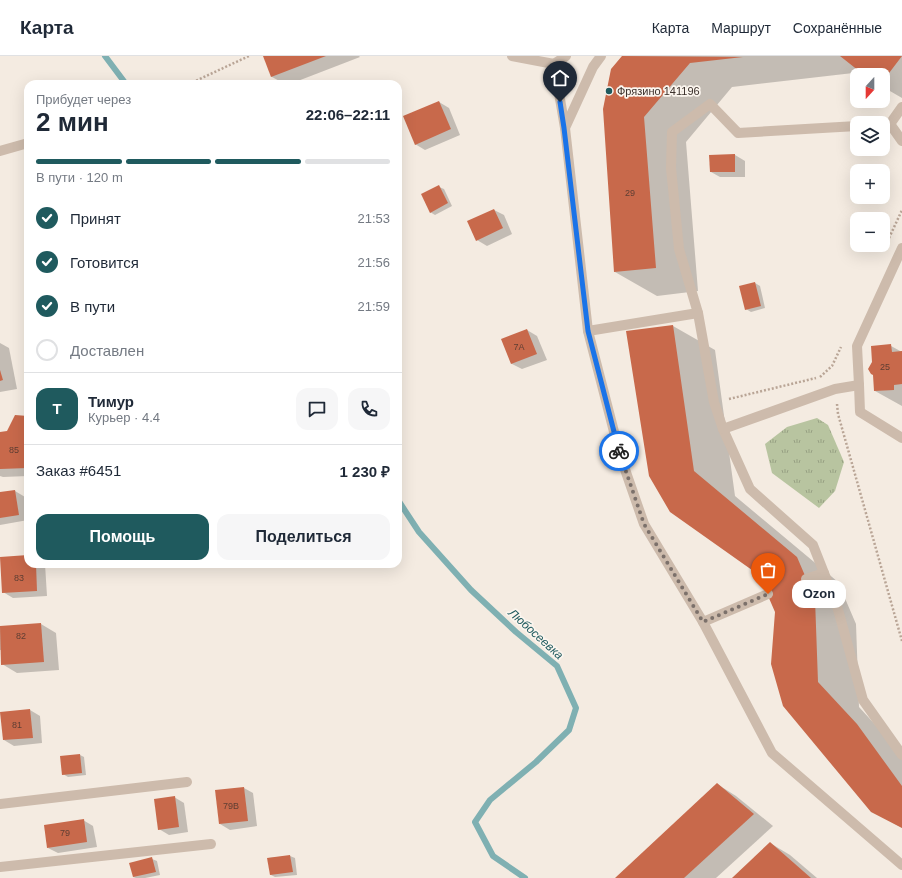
<!DOCTYPE html>
<html lang="ru">
<meta charset="utf-8">
<style>
:root{--surface:#fff;--page:#f6f6f7;--text:#1f2937;--muted:#747a83;--line:#e0e1e3;--accent:#1f5a5e}
body{margin:0;font-family:Helvetica,sans-serif;background:var(--page);color:var(--text);height:100vh;display:flex;flex-direction:column;font-size:15px;white-space:nowrap}
*{box-sizing:border-box;margin:0}
p{font-size:13px;color:var(--muted)}
.icon{flex:none;width:22px;height:22px;fill:none;stroke:currentColor;stroke-width:2;stroke-linecap:round;stroke-linejoin:round}
.map{position:relative;flex:1;overflow:hidden}
.sheet{position:absolute;left:24px;top:24px;width:378px;height:488px;display:flex;flex-direction:column;background:var(--surface);border-radius:12px;box-shadow:0 4px 16px #0002}
.sheet>*{flex:none}
.needle{width:26px;rotate:201deg}
.fabs{position:absolute;left:850px;top:12px;display:grid;gap:8px}
.fabs a{display:grid;place-items:center;width:40px;height:40px;border-radius:8px;background:var(--surface);box-shadow:0 4px 16px #0002;font-size:20px}
.pin{position:absolute;display:grid;place-items:center;width:34px;height:34px;color:#fff;margin:-41px -17px;border-radius:50% 50% 50% 0;rotate:-45deg;box-shadow:0 0 4px #0007}
.pin .icon{rotate:45deg}
.courier{position:absolute;display:grid;place-items:center;width:40px;height:40px;margin:-20px;border:3px solid #1a73e8;border-radius:50%;background:#fff;color:#222;box-shadow:0 1px 5px #0007}
.bubble{position:absolute;height:28px;border-radius:12px;background:var(--surface);box-shadow:0 4px 16px #0002;font-size:13px;font-weight:800;line-height:28px;text-align:center}
.head em{font-style:normal;font-weight:800}
.head div{display:flex;flex-direction:column-reverse}
.head{display:flex;align-items:center;justify-content:space-between;height:68px;padding:0 12px}
h1{font-size:26px;font-weight:800;line-height:30px}
.bar{display:grid;grid-template-columns:repeat(4,1fr);gap:6px 4px;align-content:center;height:48px;padding:0 12px}
.bar i{height:5px;border-radius:3px;background:var(--line)}
.bar .current{background:var(--accent)}
.bar p{grid-column:span 4}
.line{display:flex;align-items:center;gap:10px;padding:0 12px;border-top:1px solid var(--line)}
.line div{flex:1}
.round{display:grid;place-items:center;flex:none;width:42px;height:42px;border-radius:12px;background:var(--page)}
ol{padding:0 12px;list-style:none}
li{display:flex;align-items:center;gap:12px;height:44px}
li p{margin-inline-start:auto}
li .icon{padding:4px;border-radius:50%;background:var(--accent);color:#fff;stroke-width:4}
li:last-child{color:var(--muted)}
li i{width:22px;height:22px;border:2px solid var(--line);border-radius:50%}
.button{display:flex;gap:8px;margin-top:auto;padding:8px 12px}
.button a{flex:1;height:46px;border-radius:12px;background:var(--accent);color:#fff;font-size:16px;font-weight:800;line-height:46px;text-align:center}
.button a+a{background:var(--page);color:var(--text)}
header{display:flex;align-items:center;gap:24px;box-sizing:border-box;height:56px;padding:0 20px;background:var(--surface);border-bottom:1px solid var(--line)}
header strong{font-size:19px}
nav{display:flex;gap:22px;margin-inline-start:auto;font-size:14px}
.map>svg:first-child{display:block}
.grass{fill:url(#grass-tufts)}
.shadow{fill:#0003}
.lines{fill:none;stroke-linecap:round;stroke-linejoin:round}
.stream{stroke:#7fb0b2;stroke-width:6}
.building{fill:#c8694b}
.path{stroke:#b9a596;stroke-width:2.5;stroke-dasharray:2 2;stroke-linecap:butt}
.service{stroke:#cdbbac;stroke-width:10}
.done{stroke:#7c716b;stroke-width:4;stroke-dasharray:0 7.2}
.route{stroke:#1a73e8;stroke-width:5}
.poi-dot{fill:#1f5a5e;stroke:#fbf5ee;stroke-width:1.5}
.labels{text-anchor:middle;dominant-baseline:central;stroke-width:3.5;stroke-linejoin:round;paint-order:stroke}
.number-label{font-size:9px;fill:#5e3e33}
.poi-label{font-size:11px;fill:#3b302b;stroke:#fbf5ee;text-anchor:start}
.water-label{font-size:12px;font-style:italic;fill:#1f5a5e;stroke:#fbf5ee}
</style>
<header>
<strong>Карта</strong>
<nav><a>Карта</a><a>Маршрут</a><a>Сохранённые</a></nav>
</header>
<div class="map">
<svg width="902" height="822" viewBox="0 0 902 822">
<defs>
<pattern id="grass-tufts" width="24" height="20" patternUnits="userSpaceOnUse"><rect width="24" height="20" fill="#b8c4a0"/><path d="M3 7l-1-3M5 7V3M7 7l1-3M15 17l-1-3M17 17v-4M19 17l1-3" fill="none" stroke="#97a083"/></pattern>
</defs>
<rect width="100%" height="100%" fill="#f4ebe1"/>
<path class="grass" d="M817 362 828 369 844 406 835 435 819 452 772 417 765 388 787 371Z"/>
<g class="shadow">
<path d="M264 0H359L360 1 290 28H285L272 21Z"/>
<path d="M623 0H902V42L883 31V19H866L862 16 732 31 686 86 698 235 657 240 615 216 612 14Z"/>
<path d="M439 46 449 52 460 79 425 94 415 88Z"/>
<path d="M735 99 745 105V121H720L711 116Z"/>
<path d="M439 131 444 133 452 150 435 159 430 156Z"/>
<path d="M494 154 504 159 512 178 487 190 477 184Z"/>
<path d="M755 227 760 230 765 252 751 256 746 253Z"/>
<path d="M673 270 715 294 735 440 838 526 856 568 859 651 902 698V772L872 755 776 556 760 518 671 455Z"/>
<path d="M527 274 537 280 547 304 522 313 512 308 503 284Z"/>
<path d="M0 287 9 292 17 333 0 336Z"/>
<path d="M891 290 902 296V350L875 335Z"/>
<path d="M28 361V420L3 421 0 420V377L8 376Z"/>
<path d="M15 435 25 441 28 464 0 469V437Z"/>
<path d="M28 500V508H45L47 540 13 542 3 536Z"/>
<path d="M41 568 56 577 59 614 17 617 2 608 1 594H0V571Z"/>
<path d="M30 654 40 660 42 687 14 690 4 684Z"/>
<path d="M80 699 84 701 86 719 68 721 63 718Z"/>
<path d="M717 728 736 740 773 770 716 822H616Z"/>
<path d="M244 732 253 737 257 770 230 774 220 768Z"/>
<path d="M174 741 184 747 188 776 169 779 159 773Z"/>
<path d="M83 764 93 770 97 791 58 797 48 792Z"/>
<path d="M770 787 790 799 817 822H733Z"/>
<path d="M290 800 295 802 297 819 275 821 271 819 268 802Z"/>
<path d="M152 803 157 805 160 819 145 822H136L133 821Z"/>
</g>
<g class="lines">
<g class="stream">
<path d="M105 0 126 28"/>
<path d="M398 444 419 476 471 534 516 576 557 610 576 652 569 674 536 706 490 744 475 766 493 800 525 822"/>
</g>
</g>
<g class="building">
<path d="M263 0H326L271 21Z"/>
<path d="M622 0 743 1 690 7 644 61 656 212 614 216 603 53 611 13Z"/>
<path d="M840 0H902L883 25V19H864Z"/>
<path d="M439 45 451 73 415 89 403 60Z"/>
<path d="M735 98V116H710L709 99Z"/>
<path d="M439 129 448 147 430 157 421 138Z"/>
<path d="M494 153 503 172 476 185 467 165Z"/>
<path d="M755 226 761 250 745 254 739 230Z"/>
<path d="M673 269 694 415 797 501 815 543 818 626 857 668 902 730V772L871 756 783 650 771 608 775 556 759 519 670 456 649 420 626 275Z"/>
<path d="M527 273 537 298 511 308 501 283Z"/>
<path d="M891 288 892 296 902 295V328L894 329V334L874 335 873 319 871 318 868 313 872 306 871 290Z"/>
<path d="M0 314 3 324 0 325Z"/>
<path d="M15 359 28 360V412L0 413V376L7 375Z"/>
<path d="M15 434 19 459 0 462V436Z"/>
<path d="M28 499V508H36L37 535 2 537 0 501Z"/>
<path d="M41 567 44 606 1 609 0 570Z"/>
<path d="M30 653 33 682 3 684 0 656Z"/>
<path d="M80 698 82 717 62 719 60 700Z"/>
<path d="M717 727 754 758 684 822H615Z"/>
<path d="M244 731 248 765 219 768 215 734Z"/>
<path d="M175 740 179 771 158 774 154 743Z"/>
<path d="M84 763 87 786 47 792 44 769Z"/>
<path d="M770 786 811 822H732Z"/>
<path d="M290 799 293 816 270 819 267 802Z"/>
<path d="M152 801 156 816 133 821 129 807Z"/>
</g>
<g class="lines">
<g class="path">
<path d="M189 28 249 0"/>
<path d="M889 182 902 154"/>
<path d="M820 321 832 310 841 291"/>
<path d="M729 343 816 322"/>
<path d="M837 348 838 358 902 585"/>
</g>
<g class="service">
<path d="M512 0 554 8"/>
<path d="M601 0 593 11 565 72 588 275 620 399 644 468 703 566 772 697 902 809"/>
<path d="M883 68H890L902 51"/>
<path d="M890 68 902 85"/>
<path d="M857 70 738 77 710 48 672 76 671 112 679 193 698 257 714 346 723 373 750 433 813 489 837 550 863 644 902 699"/>
<path d="M565 72 554 8 566 0"/>
<path d="M0 95 28 87"/>
<path d="M588 275 698 257"/>
<path d="M859 329 860 356 902 382"/>
<path d="M723 373 835 333 859 329 857 290 902 192"/>
<path d="M806 523 824 517"/>
<path d="M703 566 768 538"/>
<path d="M0 748 187 726"/>
<path d="M0 811 211 788"/>
</g>
</g>
<g class="lines">
<path class="done" d="M619 395 644 468 703 566 768 538"/>
<path class="route" d="M560 46 564 72 588 275 619 395"/>
</g>
<circle class="poi-dot" cx="609" cy="35" r="4"/>
<g class="labels">
<g class="number-label">
<text x="630" y="137">29</text>
<text x="519" y="291">7А</text>
<text x="885" y="311">25</text>
<text x="14" y="394">85</text>
<text x="19" y="522">83</text>
<text x="21" y="580">82</text>
<text x="17" y="669">81</text>
<text x="231" y="750">79В</text>
<text x="65" y="777">79</text>
</g>
<g class="poi-label">
<text x="617" y="35">Фрязино 141196</text>
</g>
<g class="water-label">
<text transform="translate(536 578) rotate(42)">Любосеевка</text>
</g>
</g>
</svg>
<div class="fabs">
<a><svg class="needle" viewBox="-14 -14 28 28"><path d="M0-13l5 13h-10z" fill="#e53935"/><path d="M0 13l5-13h-10z" fill="#747a83"/></svg></a>
<a><svg class="icon" aria-label="layers" viewBox="0 0 24 24"><path d="M12 4l9 5-9 5-9-5zM3 14l9 5 9-5"/></svg></a>
<a>+</a>
<a>−</a>
</div>
<div class="pin" style="left:768px;top:538px;background:#ea580c"><svg class="icon" aria-label="bag" viewBox="0 0 24 24"><path d="M5 8h14l-1 12H6zM9 8a3 3 0 0 1 6 0"/></svg></div>
<div class="pin" style="left:560px;top:46px;background:#1f2937"><svg class="icon" aria-label="home" viewBox="0 0 24 24"><path d="M3 11l9-7 9 7M6 9v11h12V9"/></svg></div>
<div class="courier" style="left:619px;top:395px"><svg class="icon" aria-label="bike" viewBox="0 0 24 24"><circle cx="6" cy="16" r="4"/><circle cx="18" cy="16" r="4"/><path d="M6 16l4-8h5l3 8M10 8l3 8H6M13 5h3"/></svg></div>
<div class="bubble" style="left:792px;top:524px;width:54px">Ozon</div>
<section class="sheet">
<div class="head"><div><h1>2 мин</h1><p>Прибудет через</p></div><em>22:06–22:11</em></div>
<div class="bar"><i class="current"></i><i class="current"></i><i class="current"></i><i></i><p>В пути · 120 m</p></div>
<ol>
<li><svg class="icon" aria-label="check" viewBox="0 0 24 24"><path d="M5 12l5 5 9-10"/></svg>Принят<p>21:53</p></li>
<li><svg class="icon" aria-label="check" viewBox="0 0 24 24"><path d="M5 12l5 5 9-10"/></svg>Готовится<p>21:56</p></li>
<li><svg class="icon" aria-label="check" viewBox="0 0 24 24"><path d="M5 12l5 5 9-10"/></svg>В пути<p>21:59</p></li>
<li><i></i>Доставлен</li>
</ol>
<div class="line" style="height:72px"><b class="round" style="background:var(--accent);color:#fff">Т</b><div><b>Тимур</b><p>Курьер · 4.4</p></div><a class="round"><svg class="icon" aria-label="chat" viewBox="0 0 24 24"><path d="M4 5h16v11H9l-5 4z"/></svg></a><a class="round"><svg class="icon" aria-label="phone" viewBox="0 0 24 24"><path d="M5 4h4l2 5-3 2q2 4 5 5l2-3 5 2v4C11 20 4 13 5 4z"/></svg></a></div>
<div class="line" style="height:52px"><div>Заказ #6451</div><b>1 230 ₽</b></div>
<div class="button"><a>Помощь</a><a>Поделиться</a></div>
</section>
</div>
